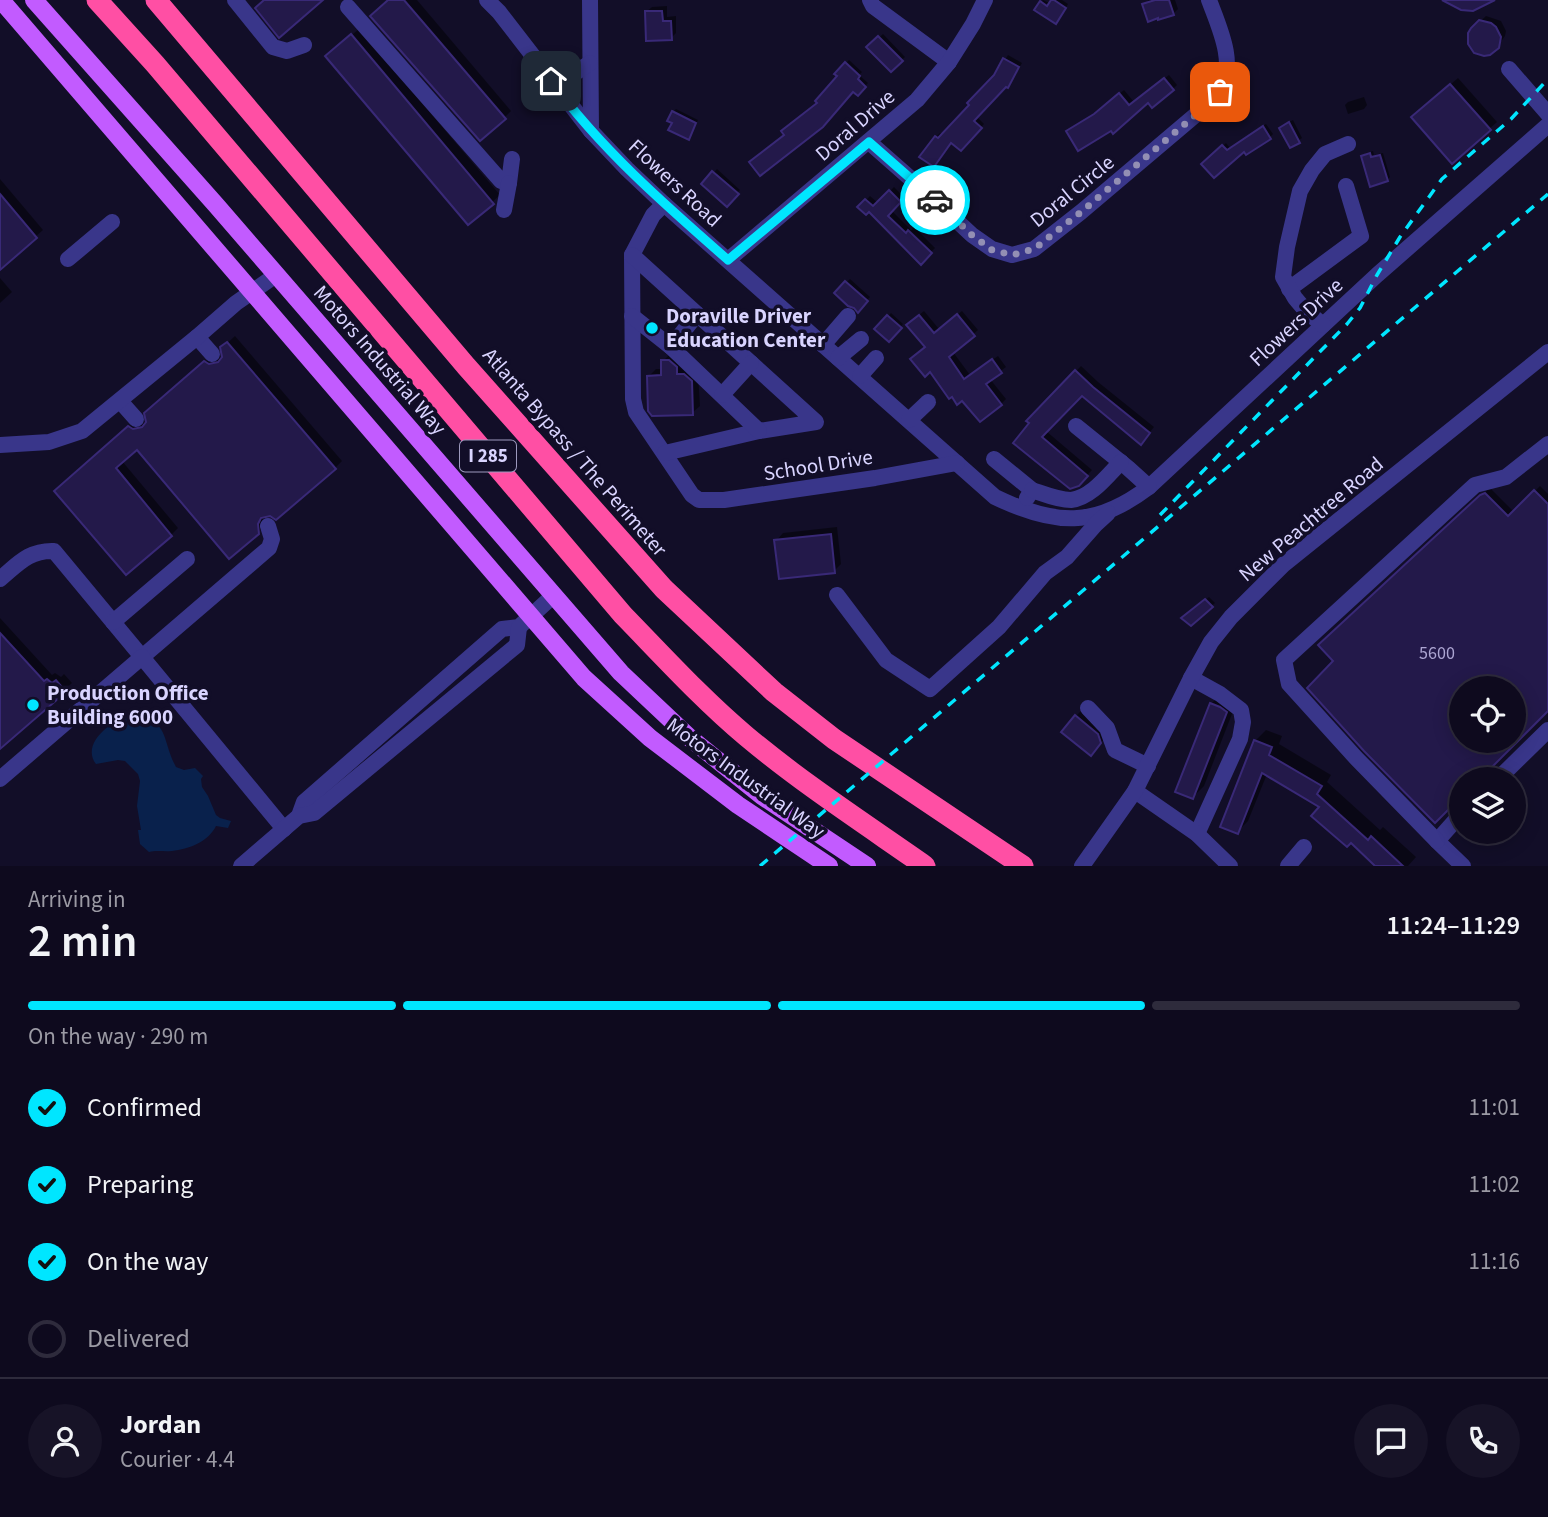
<!DOCTYPE html>
<meta charset="utf-8">
<style>
:root{--surface:#0e0a1e;--page:#171327;--text:#f1f3f6;--muted:#9b9aa4;--line:#2e2b3c;--accent:#00e6ff}
body{margin:0;font-family:"Source Sans 3",sans-serif;background:var(--page);color:var(--text);height:100vh;display:flex;flex-direction:column;font-size:26px;white-space:nowrap}
*{box-sizing:border-box;margin:0}
p{font-size:23px;color:var(--muted)}
.icon{flex:none;width:38px;height:38px;fill:none;stroke:currentColor;stroke-width:2;stroke-linecap:round;stroke-linejoin:round}
.map{position:relative;height:866px;overflow:hidden}
.drawer{display:flex;flex-direction:column;background:var(--surface);flex:1}
.drawer>*{flex:none}
.tools{position:absolute;left:1449px;top:676px;display:grid;gap:14px}
.tools a{display:grid;place-items:center;width:77px;height:77px;border-radius:50%;background:var(--surface);box-shadow:0 4px 18px #0003,0 0 0 2px var(--line);font-size:35px}
.pin{position:absolute;display:grid;place-items:center;width:60px;height:60px;color:#fff;margin:-30px;border-radius:14px;box-shadow:0 4px 10px #0006}
.courier{position:absolute;display:grid;place-items:center;width:70px;height:70px;margin:-35px;border:5px solid #00e6ff;border-radius:50%;background:#fff;color:#222;box-shadow:0 2px 9px #0007}
.overview em{font-style:normal;font-weight:600}
.overview div{display:flex;flex-direction:column-reverse}
.overview{display:flex;align-items:center;justify-content:space-between;height:119px;padding:0 28px}
h1{font-size:46px;font-weight:600;line-height:52px}
.bar{display:grid;grid-template-columns:repeat(4,1fr);gap:10px 7px;align-content:center;height:84px;padding:0 28px}
.bar i{height:9px;border-radius:5px;background:var(--line)}
.bar .selected{background:var(--accent)}
.bar p{grid-column:span 4}
.line{display:flex;align-items:center;gap:18px;padding:0 28px;border-top:2px solid var(--line)}
.line div{flex:1}
.round{display:grid;place-items:center;flex:none;width:74px;height:74px;border-radius:37px;background:var(--page)}
ol{padding:0 28px;list-style:none}
li{display:flex;align-items:center;gap:21px;height:77px}
li p{margin-inline-start:auto}
li .icon{padding:7px;border-radius:50%;background:var(--accent);color:#111;stroke-width:4}
li:last-child{color:var(--muted)}
li i{width:38px;height:38px;border:4px solid var(--line);border-radius:50%}
.map>svg:first-child{display:block}
.water{fill:#09214c}
.shadow{fill:#0007;fill-rule:evenodd}
.building{fill:#23194a;stroke:#392977;stroke-width:2;fill-rule:evenodd}
.lines{fill:none;stroke-linecap:round;stroke-linejoin:round}
.minor{stroke:#39368a;stroke-width:16}
.major{stroke:#c25bff;stroke-width:18}
.highway{stroke:#ff4fa4;stroke-width:21}
.rail{stroke:#00e6ff;stroke-width:3.5;stroke-dasharray:10 9;stroke-linecap:butt}
.done{stroke:#938fb4;stroke-width:7;stroke-dasharray:0 12.6}
.route{stroke:#00e6ff;stroke-width:9}
.poi-dot{fill:#00e6ff;stroke:#120e28;stroke-width:2.5}
.labels{text-anchor:middle;dominant-baseline:central;stroke-width:7;stroke-linejoin:round;paint-order:stroke}
.number-label{font-size:18px;fill:#aca5d2}
.shield{fill:#120e28;stroke:#9d99be;stroke-width:2}
.shield-label{font-size:19px;font-weight:bold;fill:#d9d4ff}
.street-label{font-size:21px;fill:#d9d4ff;stroke:#120e28}
.poi-label{font-size:21px;font-weight:bold;fill:#d9d4ff;stroke:#120e28;text-anchor:start}
</style>
<div class="map">
<svg width="1548" height="866" viewBox="0 0 1548 866">
<rect width="100%" height="100%" fill="#120e28"/>
<path class="water" d="M132 715C171 721 161 739 176 767L184 770 195 768 203 776 201 779 202 787 208 796 216 815 220 818 231 821 228 828 216 826C208 842 189 849 172 851 164 852 157 850 149 852L140 844 138 830H141L137 806 140 781 138 774 125 761 118 760 96 764C80 743 113 719 132 715Z"/>
<g class="shadow">
<path d="M390 0H417L511 111 504 118Z"/>
<path d="M1043 0 1051 4 1053 0H1062L1068 4 1059 19 1041 2Z"/>
<path d="M1149 0H1175L1178 9 1173 14 1144 4Z"/>
<path d="M667 6V17L676 16V33L671 38 646 12 652 7Z"/>
<path d="M1486 16 1501 21 1506 31 1505 36 1494 51 1472 29Z"/>
<path d="M359 29 500 195 469 223 335 49Z"/>
<path d="M883 34 905 57 891 70 869 47Z"/>
<path d="M1008 55 1022 63 1011 82 1008 86 1006 85 976 116 984 124 961 149 952 141 937 161 936 137 940 133 943 135 995 76Z"/>
<path d="M849 60 862 72 859 75 868 83 858 94 854 89 786 135 820 103 839 76 836 74Z"/>
<path d="M1169 75 1177 85 1173 89 1148 101 1111 129 1100 110 1124 90 1134 102Z"/>
<path d="M1458 78 1497 122 1489 129 1421 110Z"/>
<path d="M1364 97 1367 105 1364 109 1348 114 1345 105 1348 102Z"/>
<path d="M676 109 698 120 691 134 673 112Z"/>
<path d="M1293 120 1302 138 1291 146 1284 125Z"/>
<path d="M1266 124 1273 134 1270 137 1244 150 1204 164 1226 143 1230 148Z"/>
<path d="M1373 151 1374 155 1383 153 1390 177 1387 180 1363 156 1366 153Z"/>
<path d="M717 169 740 190 727 205 703 184Z"/>
<path d="M0 179 43 230 0 268Z"/>
<path d="M894 187 904 197 891 210 911 230 914 227 935 248 921 262 869 210 859 207 870 196 878 203Z"/>
<path d="M0 278 12 292 0 303Z"/>
<path d="M850 279 870 297 858 310 836 293Z"/>
<path d="M924 311 939 329 962 311 978 330 953 352 970 375 998 356 1006 367 990 379 1006 399 1001 404 963 398 927 347 913 320Z"/>
<path d="M891 313 903 324 889 340 877 329Z"/>
<path d="M235 336 342 461 335 468 270 514 264 516 266 525 258 532 138 447 122 461 178 528 171 535 63 484 137 420 141 423 148 421 154 406 213 355 217 358 224 356 222 348Z"/>
<path d="M670 354 698 374 700 406 692 413 649 376 656 369H663V361Z"/>
<path d="M1081 366 1098 382 1154 427 1146 437 1082 394 1046 431 1092 470 1078 485 1029 421Z"/>
<path d="M1540 486 1548 494V709L1477 779H1461V795L1435 820 1336 661 1320 645 1487 490 1491 489 1514 512ZM1461 688H1514V740H1461Z"/>
<path d="M837 527 841 564 834 571 776 541 783 533Z"/>
<path d="M1209 597 1215 603 1191 624 1186 615Z"/>
<path d="M0 618 52 675 55 673 61 677 64 674 72 683 0 747Z"/>
<path d="M1222 693 1237 701 1204 786 1193 797 1211 704Z"/>
<path d="M1081 711 1103 728 1106 737 1096 748 1076 716Z"/>
<path d="M1266 730 1282 736 1279 744 1331 775 1327 782 1380 830 1383 827 1416 857 1408 866H1378L1351 841 1322 806 1267 774 1248 821 1237 832 1255 741Z"/>
</g>
<g class="building">
<path d="M264 0H323L279 38 255 8Z"/>
<path d="M388 0H404L506 119 480 141 370 16Z"/>
<path d="M1051 0H1054L1066 8 1056 24 1034 10 1040 1 1047 6Z"/>
<path d="M1155 0H1169L1174 15 1158 20V18L1148 22 1142 4Z"/>
<path d="M1442 0H1495L1473 11 1461 10Z"/>
<path d="M645 11H662L663 21H671L672 40 646 41Z"/>
<path d="M1479 20 1491 23 1496 27 1501 37 1499 48 1490 55 1484 56 1474 53 1468 44V33L1471 28Z"/>
<path d="M351 34 494 204 468 225 325 56Z"/>
<path d="M878 36 903 61 891 72 866 47Z"/>
<path d="M1003 58 1019 67 1008 88 1006 87 974 121 982 128 961 151 951 143 934 167 919 157 935 136 938 138 969 105 967 103 994 75Z"/>
<path d="M845 62 860 76 858 79 866 87 858 96 853 92 823 127 760 176 749 162 784 135 781 131 817 103 815 101 837 76 834 74Z"/>
<path d="M1164 78 1174 90 1152 108 1148 103 1113 134 1111 131 1078 151 1066 131 1094 114 1119 93 1129 105Z"/>
<path d="M1450 84 1491 130 1452 164 1411 117Z"/>
<path d="M672 111 696 123 689 140 668 130 672 123 667 121Z"/>
<path d="M1289 122 1300 143 1290 148 1279 128Z"/>
<path d="M1263 126 1271 139 1246 155 1244 152 1214 178 1201 164 1222 145 1227 150Z"/>
<path d="M1370 153 1371 157 1380 155 1388 181 1370 187 1361 156Z"/>
<path d="M712 171 739 194 727 207 701 184Z"/>
<path d="M889 190 901 202 888 216 906 233 908 230 932 253 921 265 869 212 866 215 857 207 865 199 873 206Z"/>
<path d="M0 194 37 238 0 270Z"/>
<path d="M845 281 868 301 858 313 854 308 848 306 834 293Z"/>
<path d="M957 314 975 336 949 357 964 379 992 359 1002 373 986 384 1002 405 980 422 962 401 957 405 952 397 949 399 930 372 925 377 910 359 925 347 906 325 919 315 934 333Z"/>
<path d="M887 315 902 328 889 342 874 329Z"/>
<path d="M227 342 336 469 276 520 270 516 261 518 258 524 259 534 229 559 137 450 116 468 172 536 126 575 54 491 128 426 133 429 142 427 146 422 144 413 204 361 209 364 218 362 222 357 220 347Z"/>
<path d="M661 360H669L677 367V374H684L692 381 693 415 652 416 648 411 647 376 661 375Z"/>
<path d="M1075 370 1093 387 1150 433 1141 445 1082 396 1042 437 1088 476 1079 486 1070 489 1013 443 1029 423 1026 421Z"/>
<path d="M1534 490 1548 504V711L1480 779H1461V797L1435 823 1364 751 1307 688 1333 661 1318 645 1480 495 1485 493 1508 516ZM1461 688H1514V740H1461Z"/>
<path d="M831 534 835 573 779 579 774 540Z"/>
<path d="M1205 599 1213 607 1191 626 1181 618Z"/>
<path d="M0 633 44 681 47 679 52 683 56 680 66 692 0 749Z"/>
<path d="M1210 703 1220 707 1227 712 1193 799 1175 792Z"/>
<path d="M1075 715 1098 734 1101 743 1091 756 1061 732Z"/>
<path d="M1254 740 1272 747 1269 755 1322 786 1317 794 1368 840 1371 836 1403 866H1375L1351 843 1347 847 1311 816 1319 807 1262 773 1238 834 1220 827Z"/>
</g>
<g class="lines">
<g class="minor">
<path d="M235 0 273 47 287 51 304 45"/>
<path d="M487 0 499 12 591 131 627 169 664 204 995 497C1055 526 1095 528 1149 487L1377 275 1548 125"/>
<path d="M590 0 591 131"/>
<path d="M870 0 873 6 949 62"/>
<path d="M348 7 501 181 509 183 512 159"/>
<path d="M1509 69 1548 114"/>
<path d="M551 81 575 73 590 63"/>
<path d="M869 142 927 193 972 235 992 249 1012 255 1034 249 1081 212 1205 107C1209 102 1216 97 1220 91 1237 64 1219 27 1209 0"/>
<path d="M664 204 653 215 632 255 633 399 636 412 692 495 699 500H724L875 478 957 463"/>
<path d="M504 210 509 183"/>
<path d="M632 255 816 422 759 431 665 453"/>
<path d="M68 259 112 222"/>
<path d="M728 260 917 100 949 62 973 24 985 0"/>
<path d="M1289 289 1361 236 1346 186"/>
<path d="M632 316 671 347 759 431"/>
<path d="M1323 325 1306 311 1295 298 1283 277 1287 247 1300 191 1312 170 1325 154 1348 144"/>
<path d="M197 337 212 354"/>
<path d="M823 345 848 316"/>
<path d="M671 347 697 314"/>
<path d="M838 358 861 339"/>
<path d="M860 376 876 358"/>
<path d="M722 395 751 363"/>
<path d="M120 401 136 419"/>
<path d="M909 420 928 402"/>
<path d="M1076 426 1128 468 1149 487"/>
<path d="M0 445 49 442 82 431 197 337 236 303 276 275"/>
<path d="M994 459 1032 490 1027 498"/>
<path d="M1032 490C1044 494 1058 500 1071 500 1091 498 1108 475 1121 462"/>
<path d="M0 579C18 564 29 550 54 551L142 657 269 548 272 539 268 526"/>
<path d="M837 595 886 660 930 689 999 627 1045 573 1067 557 1096 524 1108 513"/>
<path d="M113 622 187 559"/>
<path d="M1191 678 1220 694 1241 710 1243 722 1240 739 1197 834"/>
<path d="M1088 708 1107 728 1115 750 1148 766"/>
<path d="M0 779 142 657 284 829"/>
<path d="M1498 779 1548 730"/>
<path d="M1135 791 1197 834 1230 866"/>
<path d="M1461 814 1437 841 1463 866"/>
<path d="M299 816 304 802 502 629 519 627 554 595"/>
<path d="M1437 841 1356 758 1289 684 1284 660 1475 485 1506 477 1548 444"/>
<path d="M241 866 299 816 314 813 517 645 519 627"/>
<path d="M1082 866 1135 791 1191 678 1211 642 1231 617 1283 565 1548 352"/>
<path d="M1288 866 1304 847"/>
</g>
<g class="major">
<path d="M1 0 584 678 650 738 738 805 829 866"/>
<path d="M34 0 216 205 621 673 690 738 762 796 867 866"/>
</g>
<g class="highway">
<path d="M97 0 155 64 623 615C663 656 702 699 746 736 802 783 865 824 925 866"/>
<path d="M156 0 466 366 664 589 774 692 834 739 1023 866"/>
</g>
<g class="rail">
<path d="M1160 515 1347 324 1360 308 1377 275 1400 237 1442 179 1511 119 1548 79"/>
<path d="M760 866 1548 194"/>
</g>
</g>
<g class="lines">
<path class="done" d="M935 200 972 235 992 250 1012 255 1034 249 1081 212 1205 107 1220 92"/>
<path class="route" d="M551 81C601 149 664 204 728 260L869 142 935 200"/>
</g>
<g class="poi-dot">
<circle cx="652" cy="328" r="7"/>
<circle cx="33" cy="705" r="7"/>
</g>
<g class="labels">
<g class="number-label">
<text x="1437" y="653">5600</text>
</g>
<rect class="shield" x="460" y="440.5" width="56" height="31" rx="5"/>
<g class="shield-label">
<text x="488" y="456">I 285</text>
</g>
<g class="street-label">
<text transform="translate(855 125) rotate(-41)">Doral Drive</text>
<text transform="translate(675 183) rotate(43)">Flowers Road</text>
<text transform="translate(1072 191) rotate(-39)">Doral Circle</text>
<text transform="translate(1296 322) rotate(-43)">Flowers Drive</text>
<text transform="translate(380 360) rotate(49)">Motors Industrial Way</text>
<text transform="translate(575 452) rotate(49)">Atlanta Bypass / The Perimeter</text>
<text transform="translate(818 465) rotate(-9)">School Drive</text>
<text transform="translate(1311 519) rotate(-40)">New Peachtree Road</text>
<text transform="translate(746 778) rotate(36)">Motors Industrial Way</text>
</g>
<g class="poi-label">
<text x="666" y="316">Doraville Driver<tspan x="666" dy="24">Education Center</tspan></text>
<text x="47" y="693">Production Office<tspan x="47" dy="24">Building 6000</tspan></text>
</g>
</g>
</svg>
<div class="tools">
<a><svg class="icon" aria-label="locate" viewBox="0 0 24 24"><circle cx="12" cy="12" r="6"/><path d="M12 2v4M12 18v4M2 12h4M18 12h4"/></svg></a>
<a><svg class="icon" aria-label="layers" viewBox="0 0 24 24"><path d="M12 4l9 5-9 5-9-5zM3 14l9 5 9-5"/></svg></a>
</div>
<div class="pin" style="left:1220px;top:92px;background:#ea580c"><svg class="icon" aria-label="bag" viewBox="0 0 24 24"><path d="M5 8h14l-1 12H6zM9 8a3 3 0 0 1 6 0"/></svg></div>
<div class="pin" style="left:551px;top:81px;background:#1f2937"><svg class="icon" aria-label="home" viewBox="0 0 24 24"><path d="M3 11l9-7 9 7M6 9v11h12V9"/></svg></div>
<div class="courier" style="left:935px;top:200px"><svg class="icon" aria-label="car" viewBox="0 0 24 24"><path d="M5 17H2v-5l4-1 3-4h7l3 4 3 1v5h-3M9 17h6M6 11h13"/><circle cx="7" cy="17" r="2"/><circle cx="17" cy="17" r="2"/></svg></div>
</div>
<section class="drawer">
<div class="overview"><div><h1>2 min</h1><p>Arriving in</p></div><em>11:24–11:29</em></div>
<div class="bar"><i class="selected"></i><i class="selected"></i><i class="selected"></i><i></i><p>On the way · 290 m</p></div>
<ol>
<li><svg class="icon" aria-label="check" viewBox="0 0 24 24"><path d="M5 12l5 5 9-10"/></svg>Confirmed<p>11:01</p></li>
<li><svg class="icon" aria-label="check" viewBox="0 0 24 24"><path d="M5 12l5 5 9-10"/></svg>Preparing<p>11:02</p></li>
<li><svg class="icon" aria-label="check" viewBox="0 0 24 24"><path d="M5 12l5 5 9-10"/></svg>On the way<p>11:16</p></li>
<li><i></i>Delivered</li>
</ol>
<div class="line" style="height:126px"><a class="round"><svg class="icon" aria-label="person" viewBox="0 0 24 24"><circle cx="12" cy="8" r="4"/><path d="M4 21q1-7 8-7t8 7"/></svg></a><div><b>Jordan</b><p>Courier · 4.4</p></div><a class="round"><svg class="icon" aria-label="chat" viewBox="0 0 24 24"><path d="M4 5h16v11H9l-5 4z"/></svg></a><a class="round"><svg class="icon" aria-label="phone" viewBox="0 0 24 24"><path d="M5 4h4l2 5-3 2q2 4 5 5l2-3 5 2v4C11 20 4 13 5 4z"/></svg></a></div>
</section>
